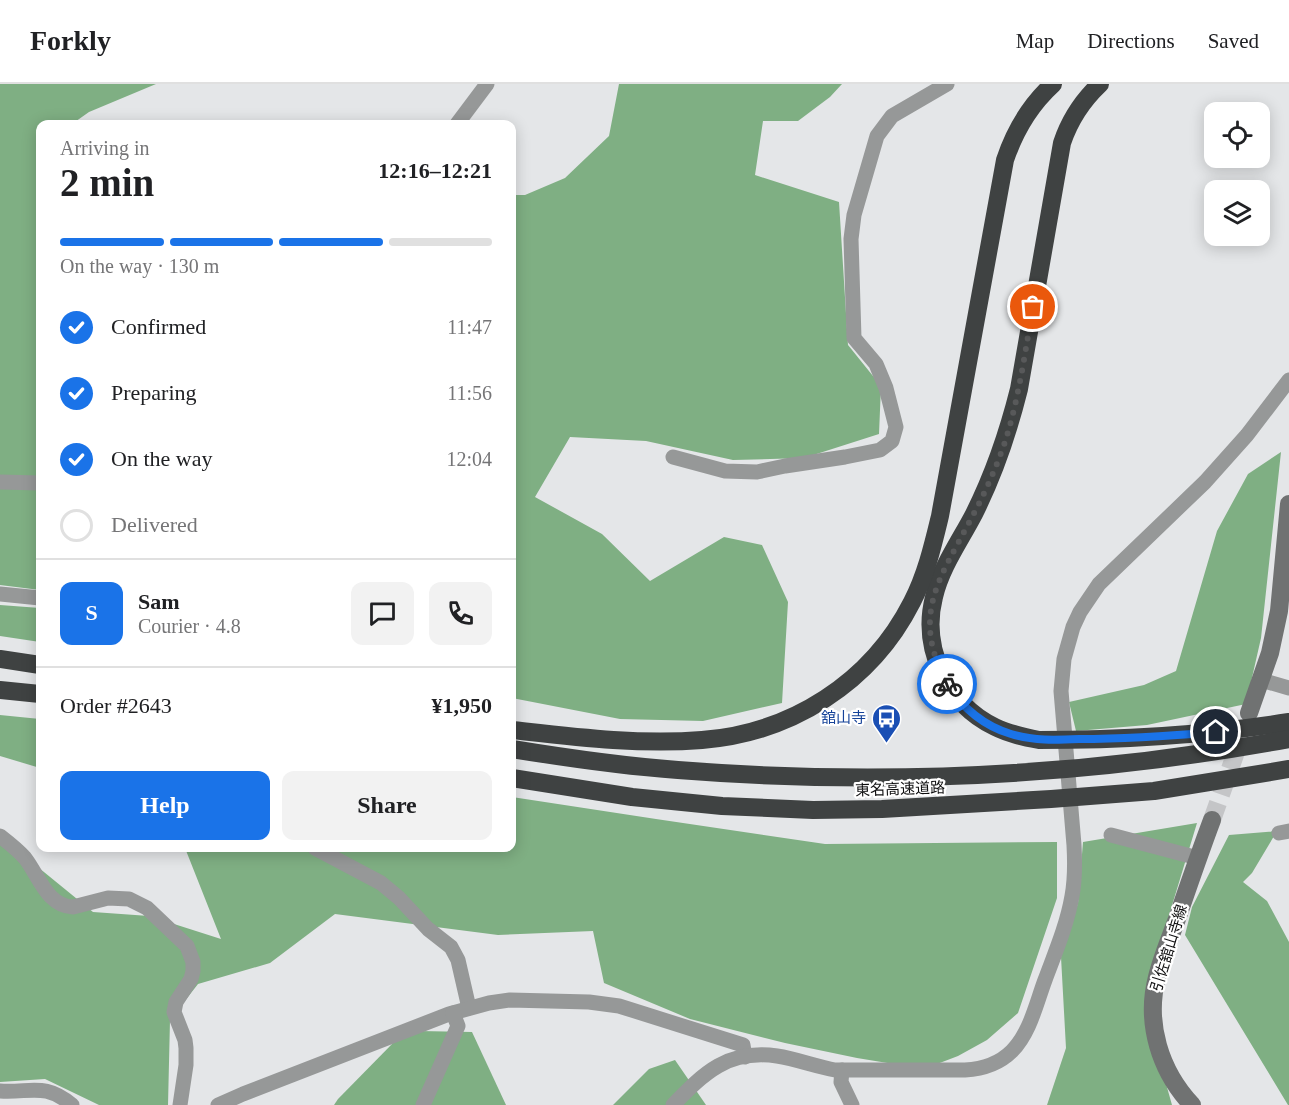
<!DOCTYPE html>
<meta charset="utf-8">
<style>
:root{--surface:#fff;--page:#f2f2f2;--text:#202124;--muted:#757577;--line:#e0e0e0;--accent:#1a73e8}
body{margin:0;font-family:"Times New Roman","Noto Sans JP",serif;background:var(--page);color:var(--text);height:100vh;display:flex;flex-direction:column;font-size:22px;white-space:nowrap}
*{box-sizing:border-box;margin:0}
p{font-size:20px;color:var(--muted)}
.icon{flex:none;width:33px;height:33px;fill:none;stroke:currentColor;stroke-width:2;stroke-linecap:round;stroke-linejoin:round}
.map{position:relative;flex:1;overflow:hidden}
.drawer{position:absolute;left:36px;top:36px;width:480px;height:732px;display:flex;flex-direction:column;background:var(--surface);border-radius:12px;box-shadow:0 3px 15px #0003}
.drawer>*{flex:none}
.controls{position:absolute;left:1204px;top:18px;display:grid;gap:12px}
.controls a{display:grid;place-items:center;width:66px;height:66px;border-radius:12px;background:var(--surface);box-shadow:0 3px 15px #0003;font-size:30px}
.pin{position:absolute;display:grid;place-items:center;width:51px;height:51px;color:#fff;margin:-26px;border:3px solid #fff;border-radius:50%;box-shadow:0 2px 6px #0007}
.courier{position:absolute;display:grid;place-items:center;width:60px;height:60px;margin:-30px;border:4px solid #1a73e8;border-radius:50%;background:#fff;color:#222;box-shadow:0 2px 8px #0007}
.head em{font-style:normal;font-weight:700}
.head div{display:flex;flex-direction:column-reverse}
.head{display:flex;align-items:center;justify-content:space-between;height:102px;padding:0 24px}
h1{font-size:39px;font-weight:700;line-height:45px}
.bar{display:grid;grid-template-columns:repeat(4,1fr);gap:9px 6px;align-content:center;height:72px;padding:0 24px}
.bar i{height:8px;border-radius:4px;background:var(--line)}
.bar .selected{background:var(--accent)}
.bar p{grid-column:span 4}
.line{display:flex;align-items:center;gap:15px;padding:0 24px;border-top:2px solid var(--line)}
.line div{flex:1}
.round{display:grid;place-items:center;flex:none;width:63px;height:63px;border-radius:12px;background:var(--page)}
ol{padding:0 24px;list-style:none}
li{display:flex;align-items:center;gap:18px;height:66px}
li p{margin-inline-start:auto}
li .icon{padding:6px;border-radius:50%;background:var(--accent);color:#fff;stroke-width:4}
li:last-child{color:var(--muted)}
li i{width:33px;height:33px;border:3px solid var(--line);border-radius:50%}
.primary-button{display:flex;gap:12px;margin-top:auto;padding:12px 24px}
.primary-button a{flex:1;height:69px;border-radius:12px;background:var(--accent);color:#fff;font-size:24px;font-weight:700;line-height:69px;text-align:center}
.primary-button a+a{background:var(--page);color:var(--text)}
header{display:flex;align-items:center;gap:36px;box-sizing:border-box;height:84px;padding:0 30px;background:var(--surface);border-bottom:2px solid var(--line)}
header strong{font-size:28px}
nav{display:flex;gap:33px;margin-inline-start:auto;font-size:21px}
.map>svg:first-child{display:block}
.forest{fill:#7faf83}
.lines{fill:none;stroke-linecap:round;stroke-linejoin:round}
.secondary-tunnel{stroke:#c4c5c7;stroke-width:18;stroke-dasharray:18 9;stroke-linecap:butt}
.street{stroke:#969898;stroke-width:15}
.secondary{stroke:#707272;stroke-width:18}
.highway{stroke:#3f4242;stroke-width:18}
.done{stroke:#58595a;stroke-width:6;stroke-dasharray:0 10.8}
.route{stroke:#1a73e8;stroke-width:8}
.labels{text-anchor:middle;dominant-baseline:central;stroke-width:4.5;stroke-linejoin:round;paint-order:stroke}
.transit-label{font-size:15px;fill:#164399;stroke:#fff;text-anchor:end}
.street-label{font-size:15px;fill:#0d0d0e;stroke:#fff}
</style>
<header>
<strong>Forkly</strong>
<nav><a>Map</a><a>Directions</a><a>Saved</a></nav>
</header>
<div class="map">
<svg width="1289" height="1021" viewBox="0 0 1289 1021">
<rect width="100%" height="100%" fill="#e4e6e8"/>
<g class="forest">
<path d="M0 0H156L89 28 72 40H40V83L36 95 40 100V506L0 501Z"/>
<path d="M619 0H842L830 13 798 37H763L755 91 839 118 848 261 881 302 879 350 804 374 733 376 646 357 570 353 535 413 602 450 650 497 724 453 762 461 788 518 782 619 703 637 620 635 512 614V111H525L565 94 609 52Z"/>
<path d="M1281 368 1261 554 1246 620 1147 641 1076 647 1069 618 1144 601 1176 587 1217 447 1248 390Z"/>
<path d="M0 521 40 524V558L0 552Z"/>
<path d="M0 631 40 635V684L0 672Z"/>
<path d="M512 713 656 735 825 760 1057 758V814L1018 929 987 956 958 972 924 985 857 974 785 959 690 935 604 899 593 847 498 851 335 830 270 879 198 900 170 936 168 1021H99L45 995 0 998V759L28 775 93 828 149 832 221 855 185 764H512Z"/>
<path d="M1197 739 1146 907 1161 982 1172 1021H1047L1066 964 1061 873 1078 819 1083 758Z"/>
<path d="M1277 747 1252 789 1243 798 1267 817 1289 858V1021H1288L1185 851 1192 823 1229 751Z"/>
<path d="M419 947 472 948 506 1021H334L338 1015 394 958Z"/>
<path d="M675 976 706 1021H613L649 985Z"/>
</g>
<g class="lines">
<path class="secondary-tunnel" d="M1212 736 1242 651"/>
<g class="street">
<path d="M457 40 487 0"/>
<path d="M673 373 725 387 757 388 785 382 845 373 880 366 892 357 896 343 886 304 876 280 854 254 851 155 854 131 877 52 892 32 947 0"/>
<path d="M0 398 40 399"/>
<path d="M0 510 40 514"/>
<path d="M1261 596 1289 604"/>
<path d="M1279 749 1289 747"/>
<path d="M1111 751 1198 774"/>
<path d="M0 752C9 759 18 766 25 774 39 792 47 822 73 823L108 814 129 815 147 824 187 862 193 878V887L191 895 176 918 174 928 185 956 186 964V981L180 1021"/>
<path d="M315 764 381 799 399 814 428 845 451 863 458 876 469 924"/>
<path d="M842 986 841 998 852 1021"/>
<path d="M0 1007C31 1009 45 998 72 1021"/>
<path d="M218 1021 243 1010 449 930 489 919 510 916 589 918 619 922 743 961 745 973"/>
<path d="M423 1021 458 942 453 929"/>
<path d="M673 1021C704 989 728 965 777 972 796 975 815 982 835 986H965C983 985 999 980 1012 967 1030 949 1036 920 1045 896 1055 869 1067 841 1072 812 1075 796 1075 779 1074 761L1061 607 1064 575 1073 543 1080 528 1099 500 1205 398 1247 351 1289 296"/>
</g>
<g class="secondary">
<path d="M1249 629 1270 569 1279 527 1289 420"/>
<path d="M1192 1021C1160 987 1145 939 1157 893 1162 872 1171 852 1178 832 1189 800 1200 768 1212 736"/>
</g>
<g class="highway">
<path d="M1100 0C1082 17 1070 35 1062 59L1019 305C1008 349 994 390 974 430 960 457 941 483 934 513 921 564 947 620 995 643 1009 650 1024 653 1039 656 1123 656 1206 651 1289 638"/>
<path d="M0 575 40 581"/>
<path d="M0 606 40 610"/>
<path d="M512 646C575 653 638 661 702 656 791 649 871 599 912 518 926 491 933 461 940 432L1005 76C1015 46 1030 21 1053 0"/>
<path d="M512 665C567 674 622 682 678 686 881 702 1089 692 1289 655"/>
<path d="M512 694 632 713 722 722 813 726 882 725 1051 715 1154 707 1289 685"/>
</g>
</g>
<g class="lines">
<path class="done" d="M947 600C910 530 940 495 972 433 985 409 996 384 1005 358 1019 314 1025 268 1033 223"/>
<path class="route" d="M947 600C962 623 984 642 1011 650 1033 657 1056 656 1079 655 1124 655 1170 652 1216 648"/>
</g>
<defs>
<symbol id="bus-pin" viewBox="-11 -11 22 30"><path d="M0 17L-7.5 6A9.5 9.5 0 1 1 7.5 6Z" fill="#1a4fb4" stroke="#fff"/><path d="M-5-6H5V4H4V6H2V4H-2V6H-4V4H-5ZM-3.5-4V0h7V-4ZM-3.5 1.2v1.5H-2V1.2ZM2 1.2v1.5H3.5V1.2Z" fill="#fff"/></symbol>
</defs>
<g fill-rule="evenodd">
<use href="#bus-pin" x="870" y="618" width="33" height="45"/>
</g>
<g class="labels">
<g class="transit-label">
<text x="866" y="634">舘山寺</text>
</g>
<g class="street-label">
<text transform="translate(900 705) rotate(-2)">東名高速道路</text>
<text transform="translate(1169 864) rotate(-73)">引佐舘山寺線</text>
</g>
</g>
</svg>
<div class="controls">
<a><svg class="icon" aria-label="locate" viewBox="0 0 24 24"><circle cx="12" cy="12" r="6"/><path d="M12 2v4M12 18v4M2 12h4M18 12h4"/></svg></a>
<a><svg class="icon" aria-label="layers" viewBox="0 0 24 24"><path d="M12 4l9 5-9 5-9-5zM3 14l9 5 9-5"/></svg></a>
</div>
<div class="pin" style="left:1033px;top:223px;background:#ea580c"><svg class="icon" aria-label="bag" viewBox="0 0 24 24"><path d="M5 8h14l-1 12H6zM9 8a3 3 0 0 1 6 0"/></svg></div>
<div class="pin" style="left:1216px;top:648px;background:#1f2937"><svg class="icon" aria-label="home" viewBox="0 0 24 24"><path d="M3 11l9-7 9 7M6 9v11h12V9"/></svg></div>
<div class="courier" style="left:947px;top:600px"><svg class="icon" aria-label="bike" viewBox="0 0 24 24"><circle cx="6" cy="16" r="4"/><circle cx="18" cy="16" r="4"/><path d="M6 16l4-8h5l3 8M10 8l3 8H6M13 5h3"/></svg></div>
<section class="drawer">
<div class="head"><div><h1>2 min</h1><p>Arriving in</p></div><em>12:16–12:21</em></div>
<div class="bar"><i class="selected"></i><i class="selected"></i><i class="selected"></i><i></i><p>On the way · 130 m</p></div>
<ol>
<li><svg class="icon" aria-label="check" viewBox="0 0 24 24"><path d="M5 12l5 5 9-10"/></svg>Confirmed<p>11:47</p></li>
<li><svg class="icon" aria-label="check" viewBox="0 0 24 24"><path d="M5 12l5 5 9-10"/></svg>Preparing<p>11:56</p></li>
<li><svg class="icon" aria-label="check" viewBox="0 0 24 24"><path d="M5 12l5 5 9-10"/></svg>On the way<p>12:04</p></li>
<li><i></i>Delivered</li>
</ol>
<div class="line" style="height:108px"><b class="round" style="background:var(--accent);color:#fff">S</b><div><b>Sam</b><p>Courier · 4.8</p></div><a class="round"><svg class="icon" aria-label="chat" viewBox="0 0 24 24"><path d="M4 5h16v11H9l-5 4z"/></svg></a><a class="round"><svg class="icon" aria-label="phone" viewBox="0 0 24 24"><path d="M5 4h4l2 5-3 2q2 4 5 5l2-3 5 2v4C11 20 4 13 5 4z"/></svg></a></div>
<div class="line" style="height:78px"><div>Order #2643</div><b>¥1,950</b></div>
<div class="primary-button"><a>Help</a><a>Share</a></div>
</section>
</div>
